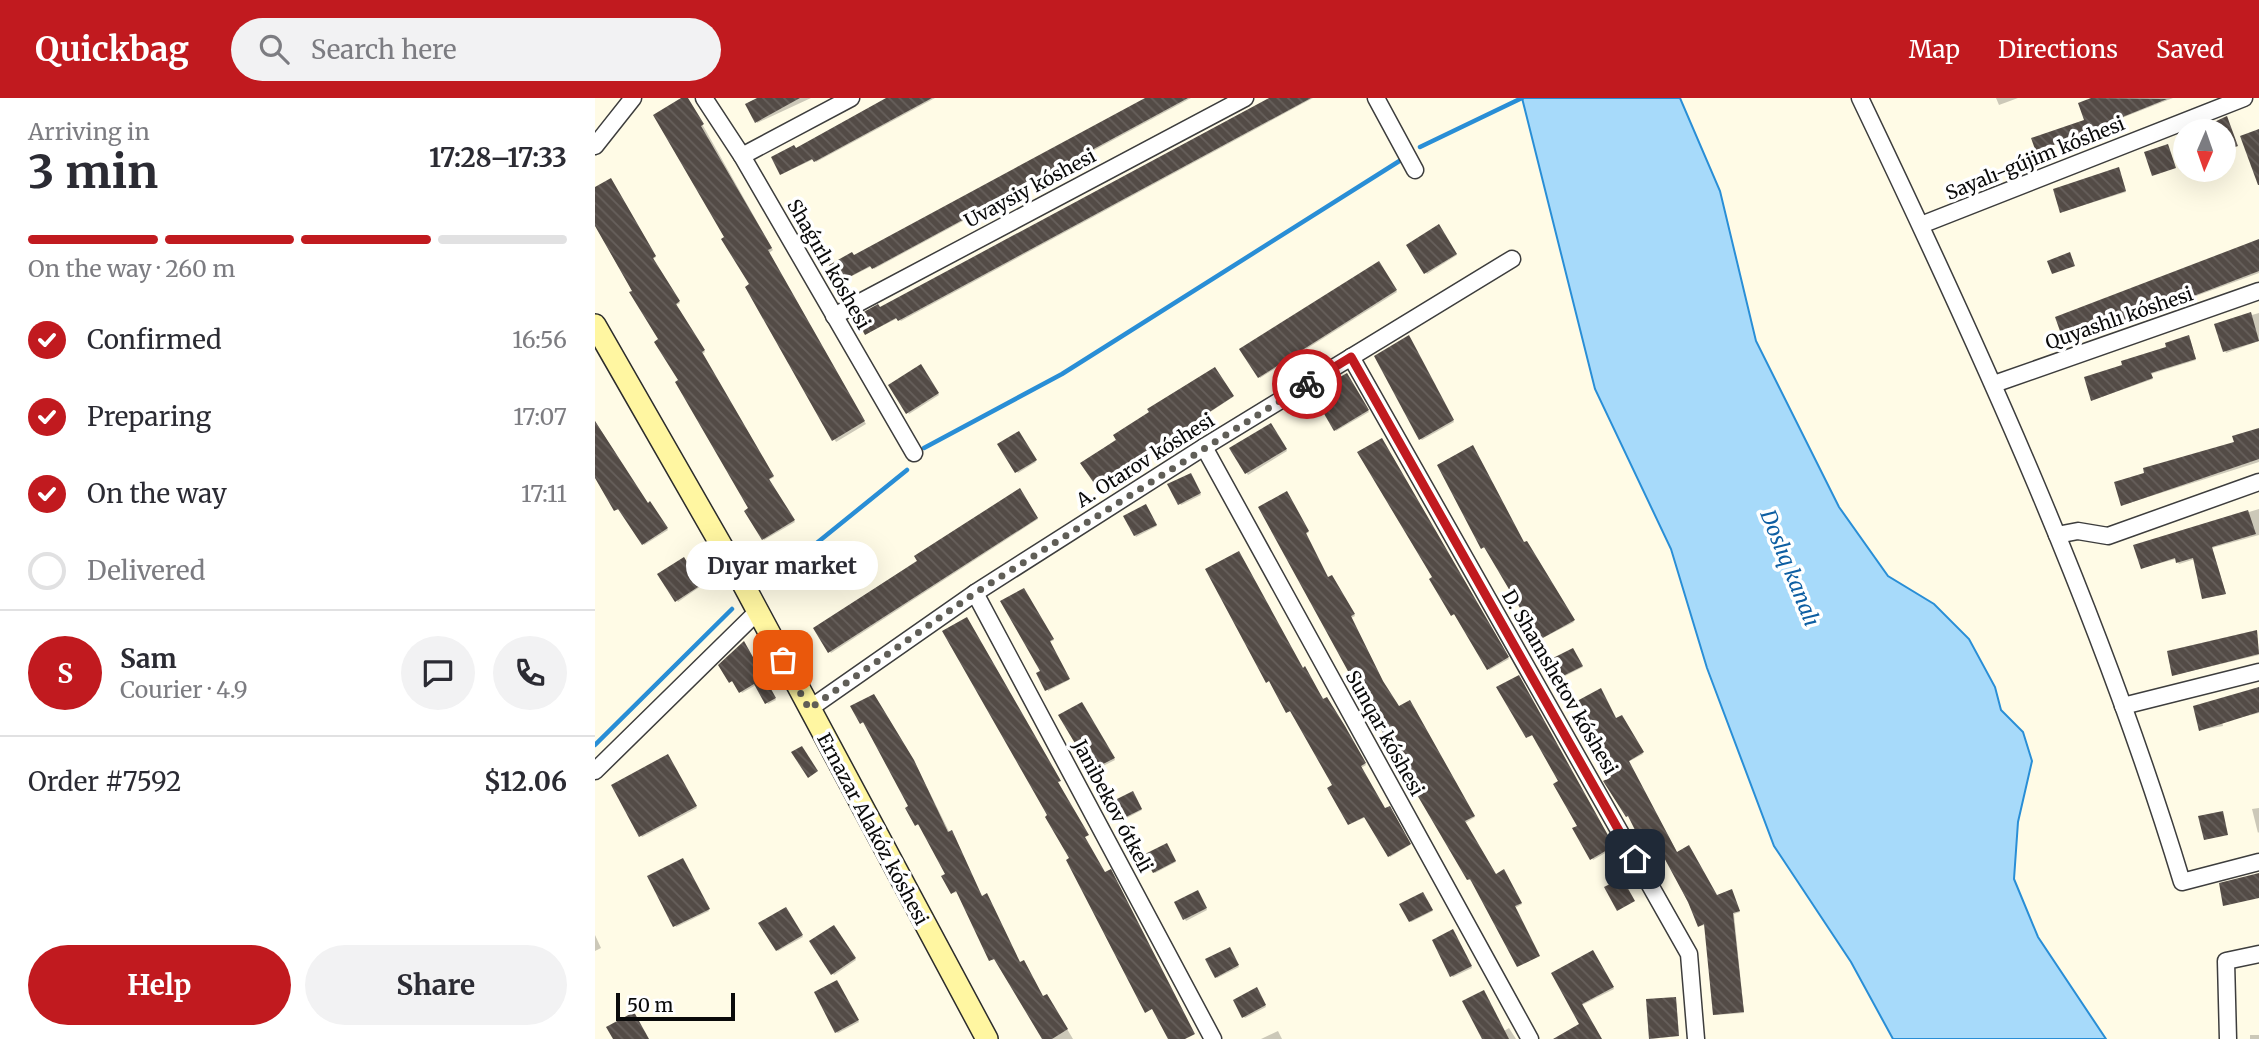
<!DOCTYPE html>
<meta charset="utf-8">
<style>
:root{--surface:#fff;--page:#f2f2f3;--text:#2b2b33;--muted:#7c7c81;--line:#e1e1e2;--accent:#c11a1f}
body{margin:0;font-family:Merriweather,serif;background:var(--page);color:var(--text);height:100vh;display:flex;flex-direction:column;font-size:26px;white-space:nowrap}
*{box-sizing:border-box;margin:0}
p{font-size:23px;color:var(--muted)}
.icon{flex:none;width:38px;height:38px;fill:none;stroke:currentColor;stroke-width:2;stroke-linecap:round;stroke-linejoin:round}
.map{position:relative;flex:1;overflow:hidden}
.sheet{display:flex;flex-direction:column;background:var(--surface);width:595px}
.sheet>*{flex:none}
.needle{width:46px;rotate:182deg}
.fabs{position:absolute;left:1578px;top:21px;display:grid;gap:14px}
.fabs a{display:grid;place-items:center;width:63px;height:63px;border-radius:50%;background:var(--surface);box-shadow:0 7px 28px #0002;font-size:35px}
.scale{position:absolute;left:21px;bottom:18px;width:119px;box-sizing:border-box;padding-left:7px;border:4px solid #0a0a0a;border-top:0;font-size:19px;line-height:24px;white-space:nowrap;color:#0a0a0a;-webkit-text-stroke:5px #fff;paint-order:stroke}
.pin{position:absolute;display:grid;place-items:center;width:60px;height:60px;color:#fff;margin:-30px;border-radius:14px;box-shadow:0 4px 10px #0006}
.courier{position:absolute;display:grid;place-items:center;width:70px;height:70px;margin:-35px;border:5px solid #c11a1f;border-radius:50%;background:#fff;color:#222;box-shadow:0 2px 9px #0007}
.bubble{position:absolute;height:49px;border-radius:24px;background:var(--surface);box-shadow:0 7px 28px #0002;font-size:23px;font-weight:700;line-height:49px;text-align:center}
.summary em{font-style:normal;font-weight:700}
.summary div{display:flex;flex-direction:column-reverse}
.summary{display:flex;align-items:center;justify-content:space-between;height:119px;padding:0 28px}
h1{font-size:46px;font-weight:700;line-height:52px}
.bar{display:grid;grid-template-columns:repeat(4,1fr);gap:10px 7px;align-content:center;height:84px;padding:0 28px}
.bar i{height:9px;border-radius:5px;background:var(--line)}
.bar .active{background:var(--accent)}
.bar p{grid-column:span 4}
.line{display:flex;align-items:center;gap:18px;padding:0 28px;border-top:2px solid var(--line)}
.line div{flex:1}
.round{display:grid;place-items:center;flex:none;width:74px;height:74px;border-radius:37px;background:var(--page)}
ol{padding:0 28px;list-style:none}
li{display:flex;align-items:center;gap:21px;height:77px}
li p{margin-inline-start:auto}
li .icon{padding:7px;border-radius:50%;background:var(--accent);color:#fff;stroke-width:4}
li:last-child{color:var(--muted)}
li i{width:38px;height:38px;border:4px solid var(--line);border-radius:50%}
.action{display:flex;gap:14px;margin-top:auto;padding:14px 28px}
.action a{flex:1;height:80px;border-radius:42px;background:var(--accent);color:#fff;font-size:28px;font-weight:700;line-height:80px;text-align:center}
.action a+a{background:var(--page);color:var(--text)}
header{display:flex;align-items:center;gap:42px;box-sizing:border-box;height:98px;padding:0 35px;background:var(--accent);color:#fff}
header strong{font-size:33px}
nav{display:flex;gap:38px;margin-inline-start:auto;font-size:24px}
.search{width:490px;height:63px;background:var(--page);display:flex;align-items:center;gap:18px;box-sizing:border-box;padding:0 24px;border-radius:38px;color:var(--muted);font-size:26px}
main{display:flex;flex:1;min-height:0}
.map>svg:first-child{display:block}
.water{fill:#a7dafa;stroke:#298ed6;stroke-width:2}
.shadow{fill:#0003}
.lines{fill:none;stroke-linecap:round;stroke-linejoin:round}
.stream{stroke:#298ed6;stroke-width:4.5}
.building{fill:url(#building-back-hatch)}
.minor-casing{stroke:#3d3d3d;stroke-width:19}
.secondary-casing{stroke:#2c2c2c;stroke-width:24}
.minor{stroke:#fff;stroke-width:16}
.secondary{stroke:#fff6a1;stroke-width:21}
.done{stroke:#605e57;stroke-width:7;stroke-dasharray:0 12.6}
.route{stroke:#c11a1f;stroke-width:9}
.labels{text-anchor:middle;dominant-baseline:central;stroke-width:7;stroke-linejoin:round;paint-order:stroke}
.street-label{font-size:19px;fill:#0a0a0a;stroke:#fff}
.water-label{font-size:21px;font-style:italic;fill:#0d5ea2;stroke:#fff}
</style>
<header>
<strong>Quickbag</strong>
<div class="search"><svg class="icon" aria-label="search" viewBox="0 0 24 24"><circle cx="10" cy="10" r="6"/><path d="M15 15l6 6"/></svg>Search here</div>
<nav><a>Map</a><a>Directions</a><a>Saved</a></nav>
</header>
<main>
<section class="sheet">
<div class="summary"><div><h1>3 min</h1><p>Arriving in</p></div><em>17:28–17:33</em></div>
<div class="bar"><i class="active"></i><i class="active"></i><i class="active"></i><i></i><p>On the way · 260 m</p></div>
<ol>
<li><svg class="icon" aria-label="check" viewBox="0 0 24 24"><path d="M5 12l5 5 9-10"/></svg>Confirmed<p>16:56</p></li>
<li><svg class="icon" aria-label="check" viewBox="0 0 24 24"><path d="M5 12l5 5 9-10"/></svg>Preparing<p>17:07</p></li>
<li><svg class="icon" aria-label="check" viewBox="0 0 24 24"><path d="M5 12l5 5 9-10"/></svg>On the way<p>17:11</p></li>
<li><i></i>Delivered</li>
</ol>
<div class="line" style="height:126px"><b class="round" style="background:var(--accent);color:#fff">S</b><div><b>Sam</b><p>Courier · 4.9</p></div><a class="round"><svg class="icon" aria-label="chat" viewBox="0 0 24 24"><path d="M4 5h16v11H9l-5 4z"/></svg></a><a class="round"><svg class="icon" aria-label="phone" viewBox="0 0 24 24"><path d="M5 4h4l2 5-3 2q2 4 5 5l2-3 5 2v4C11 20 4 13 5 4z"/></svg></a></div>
<div class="line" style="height:91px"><div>Order #7592</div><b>$12.06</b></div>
<div class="action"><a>Help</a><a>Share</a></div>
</section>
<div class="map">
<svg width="1664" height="941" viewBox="0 0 1664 941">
<defs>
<pattern id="building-back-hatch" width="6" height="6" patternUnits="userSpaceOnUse" patternTransform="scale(1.75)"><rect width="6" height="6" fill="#534b46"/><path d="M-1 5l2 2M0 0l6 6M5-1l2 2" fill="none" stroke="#67605c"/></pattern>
</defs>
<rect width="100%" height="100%" fill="#fffbe6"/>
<path class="water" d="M927 0H1085L1125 93 1161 243 1244 409 1293 478 1339 506 1374 541 1400 589 1406 612 1428 634 1437 663 1423 724 1419 781 1443 839 1511 941H1298L1256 864 1179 748 1112 570 1076 451 1000 291Z"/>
<g class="shadow">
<path d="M89 0 93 1 178 152 174 155 271 326 241 344 131 140Z"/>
<path d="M165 0H216L162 25Z"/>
<path d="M297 0H340L221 64 219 61 187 76 178 60 201 52Z"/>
<path d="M553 0H596L279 171 277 168 245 184 259 159Z"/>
<path d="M675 0H718L306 223 303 220 271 236 285 211Z"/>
<path d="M1401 0H1423L1404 7Z"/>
<path d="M1502 0H1578L1442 53 1491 23 1485 6Z"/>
<path d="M1525 73 1531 94 1467 114Z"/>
<path d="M17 83 61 159 58 161 85 205 81 207 110 254 107 256 179 379 174 382 200 424 169 442 151 413 156 411 65 242 0 127V92Z"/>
<path d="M844 128 862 157 832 176 813 147Z"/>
<path d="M1664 145V175L1549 217 1550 220 1472 246Z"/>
<path d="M783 165 802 194 665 280 647 252Z"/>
<path d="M1664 215V243L1631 255 1621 227Z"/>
<path d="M815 240 859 324 827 342 826 341Z"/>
<path d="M1595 241 1601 262 1556 276 1558 281 1498 302 1530 268Z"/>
<path d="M326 268 344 297 314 316 295 287Z"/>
<path d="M620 271 638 299 503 388 488 365Z"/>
<path d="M753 278 774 314 741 333 740 331Z"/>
<path d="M0 323 53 407 56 406 73 432 49 447 26 411 21 412 0 378Z"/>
<path d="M677 328 692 353 653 377 636 350Z"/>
<path d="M1664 331V364L1528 407 1641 345Z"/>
<path d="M424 335 441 364 423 375 405 347Z"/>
<path d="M788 344 914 561 894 572 862 516 857 517Z"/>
<path d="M845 368 929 446 979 524 946 541 891 450H888Z"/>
<path d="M596 378 606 397 586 407 575 387Z"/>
<path d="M426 394 443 421 236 555 220 530Z"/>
<path d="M692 396 714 434 711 436 733 481 738 480 760 518 756 520 789 586 804 610 816 605 880 719 870 725 901 778 910 775 927 806 920 810 873 781 759 574H755Z"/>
<path d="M552 409 562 428 541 439 540 437Z"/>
<path d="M1664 411V437L1617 450 1631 496 1608 500 1600 461 1584 466 1581 461 1547 470 1540 448Z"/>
<path d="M89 462 106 488 83 504 65 477Z"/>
<path d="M430 494 459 542 455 544 474 582 453 593Z"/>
<path d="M1662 534 1664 557 1579 577Z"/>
<path d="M149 546 181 602 173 606 161 587 147 595 140 583 135 584Z"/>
<path d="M979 553 988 569 966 580 965 579Z"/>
<path d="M708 572 750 631 771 667 766 670 790 712 795 711 815 747 795 759 771 719 755 726 734 690 739 688 697 613 693 614 676 583H672Z"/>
<path d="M925 581 1019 750 998 762 965 684 939 637 933 639Z"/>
<path d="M1664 591V615L1627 624 1628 628 1605 632Z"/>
<path d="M279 598 320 665 387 800 393 799 425 866 430 865 448 900 453 899 478 941H449L401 861 396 862 363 794 357 795 349 779 352 777 326 727H321L313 710 315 709 271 625H266L258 609Z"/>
<path d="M488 608 520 662 498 673 497 671Z"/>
<path d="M1028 620 1048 656 1033 664 1083 756 1122 799 1137 795 1145 814 1139 816 1149 915 1120 917 1110 827 1105 828 1068 755 1056 759 1023 700 1019 680 1021 622Z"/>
<path d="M74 659 102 710 47 739 18 688Z"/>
<path d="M539 696 547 712 526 723 525 722Z"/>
<path d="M1664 710V734L1663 735 1657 711Z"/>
<path d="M573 748 581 764 560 775 559 774Z"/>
<path d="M89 763 114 813 81 829 55 778Z"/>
<path d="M604 795 612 812 591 823 581 805Z"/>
<path d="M829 797 838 813 816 824 815 823Z"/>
<path d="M192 812 208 839 183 853 182 852Z"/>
<path d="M238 829 261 862 239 877 216 844Z"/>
<path d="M859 835 877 870 858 879 857 878Z"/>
<path d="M0 837 6 850 0 853Z"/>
<path d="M635 853 644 869 622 880 621 879Z"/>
<path d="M999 855 1019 891 987 907 1006 941H963L986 927 958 876Z"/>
<path d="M243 885 264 924 243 935 241 934Z"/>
<path d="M663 892 671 909 650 920 649 919Z"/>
<path d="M914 930 921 941H889L909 933Z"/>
<path d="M683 933 687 941H666Z"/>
<rect x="1655" y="937" width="9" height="4"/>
</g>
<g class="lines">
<g class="stream">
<path d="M825 49 927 0"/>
<path d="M329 350 467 276 806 62"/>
<path d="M176 482 312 372"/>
<path d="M0 647 137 511"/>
</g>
</g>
<g class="building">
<path d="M86 0H93L109 26 106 28 177 150 173 152 270 323 237 343 150 189 154 186 126 141 129 139 58 17Z"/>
<path d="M162 0H205L160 25 150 6Z"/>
<path d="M291 0H337L219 64 217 61 185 77 176 59 199 47 201 50Z"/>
<path d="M550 0H593L277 171 275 168 243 185 234 167 257 154 259 157Z"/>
<path d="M674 0H716L303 223 301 220 270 237 260 219 283 206 285 209Z"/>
<path d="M1496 0 1572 1 1441 54 1436 40 1489 22 1483 5Z"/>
<path d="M1632 18 1643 48 1629 53V33H1600Z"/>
<path d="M1664 31V87H1663L1645 38Z"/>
<path d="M1573 46 1581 70 1557 78 1549 54Z"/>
<path d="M1524 69 1531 93 1465 115 1458 91Z"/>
<path d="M16 80 61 158 58 160 85 203 81 206 110 252 107 254 179 378 174 381 200 422 167 442 149 413 153 410 80 284 83 282 59 244 63 241 34 194 37 193 0 128V89Z"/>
<path d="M844 126 862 156 829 176 811 147Z"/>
<path d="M1664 141V173L1470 247 1460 219Z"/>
<path d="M1475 154 1480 168 1457 176 1452 163Z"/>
<path d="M784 163 802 192 663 280 644 251Z"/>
<path d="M1656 214 1664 243 1628 254 1619 226Z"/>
<path d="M814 237 859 322 824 342 779 258Z"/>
<path d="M1594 237 1601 261 1556 275 1558 280 1496 303 1489 279 1527 267 1526 263 1571 249 1570 245Z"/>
<path d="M326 266 344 295 311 316 293 287Z"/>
<path d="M620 269 639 298 501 388 485 365 521 342 518 337 554 314 552 311Z"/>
<path d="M752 275 774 312 739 333 717 295Z"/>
<path d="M0 323 53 405 55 403 73 430 47 447 23 411 19 413 0 380Z"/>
<path d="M676 325 692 351 650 376 634 350Z"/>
<path d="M1664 330V361L1526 408 1519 384 1549 375 1548 370 1639 344 1637 338Z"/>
<path d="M424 333 442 362 420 375 402 346Z"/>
<path d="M787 340 914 559 892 572 859 516 856 518 834 481 837 479 762 354Z"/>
<path d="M878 347 929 444 932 443 980 522 944 542 889 449 886 451 842 367Z"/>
<path d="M596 375 606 395 583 407 572 386Z"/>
<path d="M425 390 443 420 233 555 218 530 322 463 319 458Z"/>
<path d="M692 393 714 433 711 435 733 479 737 477 760 516 756 518 788 583 804 608 815 602 880 718 870 723 901 776 909 771 927 805 920 808 945 858 922 869 875 781 872 782 801 661 757 574 754 575 663 409Z"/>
<path d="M551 406 562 427 539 438 528 418Z"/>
<path d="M1653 412 1661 436 1617 449 1631 496 1607 501 1598 460 1581 465 1580 460 1546 471 1538 447Z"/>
<path d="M644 453 708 570 710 568 728 601 732 599 750 628 771 665 766 668 790 710 795 708 816 746 793 759 769 719 753 727 732 690 737 687 695 613 691 615 674 583 671 585 610 471Z"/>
<path d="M89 459 106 487 80 504 62 476Z"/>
<path d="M429 490 459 541 455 543 475 581 450 593 441 575 445 573 405 503Z"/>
<path d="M372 519 466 683 463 684 494 737 490 739 510 774 516 771 600 936 590 941H573L557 911 550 915 471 762 474 760 450 719 452 717 347 533Z"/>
<path d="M1662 532 1664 556 1577 578 1572 553Z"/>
<path d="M149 543 181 600 170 606 159 586 144 595 137 583 134 585 123 567Z"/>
<path d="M978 550 988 568 964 580 954 562Z"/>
<path d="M924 577 1019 748 995 762 977 730 982 728 958 686 963 683 937 637 931 640 901 589Z"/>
<path d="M1664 589V614L1604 633 1598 608Z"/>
<path d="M1006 590 1021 620 1027 617 1049 654 1034 663 1082 754 1094 747 1122 797 1137 791 1145 813 1138 815 1149 914 1118 917 1109 826 1103 829 1093 804 1066 754 1054 760 1033 718 1031 719 1008 683 1016 679 992 637 998 633 982 603Z"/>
<path d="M279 596 319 662 353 734 357 732 387 798 392 795 425 864 429 862 448 898 452 896 473 931 457 941H447L399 861 394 863 361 793 356 796 346 778 350 776 323 726 320 728 310 710 313 708 268 624 265 626 255 608Z"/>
<path d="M487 604 520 660 496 672 463 617Z"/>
<path d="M207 648 223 673 213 680 196 654Z"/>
<path d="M73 656 102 708 44 739 16 687Z"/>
<path d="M538 693 547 711 523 723 514 705Z"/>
<path d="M1628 713 1633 737 1609 742 1603 718Z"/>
<path d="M572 745 581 763 558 775 548 757Z"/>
<path d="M88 760 115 811 78 829 52 778Z"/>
<path d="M1664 775V800L1628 808 1624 785Z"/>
<path d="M1027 780 1040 803 1022 813 1009 789Z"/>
<path d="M603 792 612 810 588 822 579 804Z"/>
<path d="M828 794 838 812 814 824 804 806Z"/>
<path d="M191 809 208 837 181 853 163 825Z"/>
<path d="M239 827 261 860 236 877 214 843Z"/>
<path d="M858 831 877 868 855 879 837 842Z"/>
<path d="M635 849 644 867 620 880 610 861Z"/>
<path d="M998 852 1019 889 987 906 1007 941H958L984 926 956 875Z"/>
<path d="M242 882 264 922 240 935 219 894Z"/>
<path d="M662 889 671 907 647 920 638 902Z"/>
<path d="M889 892 914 941H887L867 903Z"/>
<path d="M1081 899 1084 938 1054 941 1051 901Z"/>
<path d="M39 914 54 941H18L11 929Z"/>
</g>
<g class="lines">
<defs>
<g id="minor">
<path d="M109 0 147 58 319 355"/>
<path d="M781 0 820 72"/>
<path d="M1265 0C1387 255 1505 514 1587 784L1664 764"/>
<path d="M0 48 38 0"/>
<path d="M147 58 256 0"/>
<path d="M1326 127 1649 0"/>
<path d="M239 218 650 0"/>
<path d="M756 259 1094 856 1101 941"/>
<path d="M1399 286 1664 193"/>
<path d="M609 349 935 941"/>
<path d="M1462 437 1483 433 1513 438 1664 384"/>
<path d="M380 495 618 941"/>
<path d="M1528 608 1664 574"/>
<path d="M214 611 380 495 609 349 917 161"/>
<path d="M0 673 163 513"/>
<path d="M1633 941 1631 863 1664 856"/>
</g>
<path id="secondary" d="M0 227 145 480 392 941"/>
</defs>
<use href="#minor" class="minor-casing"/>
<use href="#secondary" class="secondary-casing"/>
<use href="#minor" class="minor"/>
<use href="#secondary" class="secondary"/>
</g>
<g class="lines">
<path class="done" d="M188 562 214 611 380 495 712 286"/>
<path class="route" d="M712 286 756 259 1040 761"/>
</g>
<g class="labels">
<g class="street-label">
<text transform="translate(1440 60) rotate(-22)">Sayalı-gújim kóshesi</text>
<text transform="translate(435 90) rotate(-28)">Uvaysiy kóshesi</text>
<text transform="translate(234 166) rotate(60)">Shaǵırlı kóshesi</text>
<text transform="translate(1524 220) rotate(-19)">Quyashlı kóshesi</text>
<text transform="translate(550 362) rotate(-32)">A. Otarov kóshesi</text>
<text transform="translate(965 584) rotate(60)">D. Shamshetov kóshesi</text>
<text transform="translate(790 635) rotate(61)">Sunqar kóshesi</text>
<text transform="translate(518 708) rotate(62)">Janibekov ótkeli</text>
<text transform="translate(278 731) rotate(62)">Ernazar Alakóz kóshesi</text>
</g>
<g class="water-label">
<text transform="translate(1195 470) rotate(68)">Doslıq kanalı</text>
</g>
</g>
</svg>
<div class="fabs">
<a><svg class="needle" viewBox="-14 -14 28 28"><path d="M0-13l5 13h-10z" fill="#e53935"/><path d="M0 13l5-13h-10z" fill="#7c7c81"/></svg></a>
</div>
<div class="scale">50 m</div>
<div class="pin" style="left:188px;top:562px;background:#ea580c"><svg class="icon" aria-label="bag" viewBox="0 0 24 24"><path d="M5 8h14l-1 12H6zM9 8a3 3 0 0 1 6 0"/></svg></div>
<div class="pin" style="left:1040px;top:761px;background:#1f2937"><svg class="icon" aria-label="home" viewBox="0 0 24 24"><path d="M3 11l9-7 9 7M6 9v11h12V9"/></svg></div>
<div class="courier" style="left:712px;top:286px"><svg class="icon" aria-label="bike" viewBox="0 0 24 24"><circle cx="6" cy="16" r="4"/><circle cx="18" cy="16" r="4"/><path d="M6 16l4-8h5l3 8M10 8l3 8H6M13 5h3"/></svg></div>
<div class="bubble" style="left:91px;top:443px;width:192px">Dıyar market</div>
</div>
</main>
